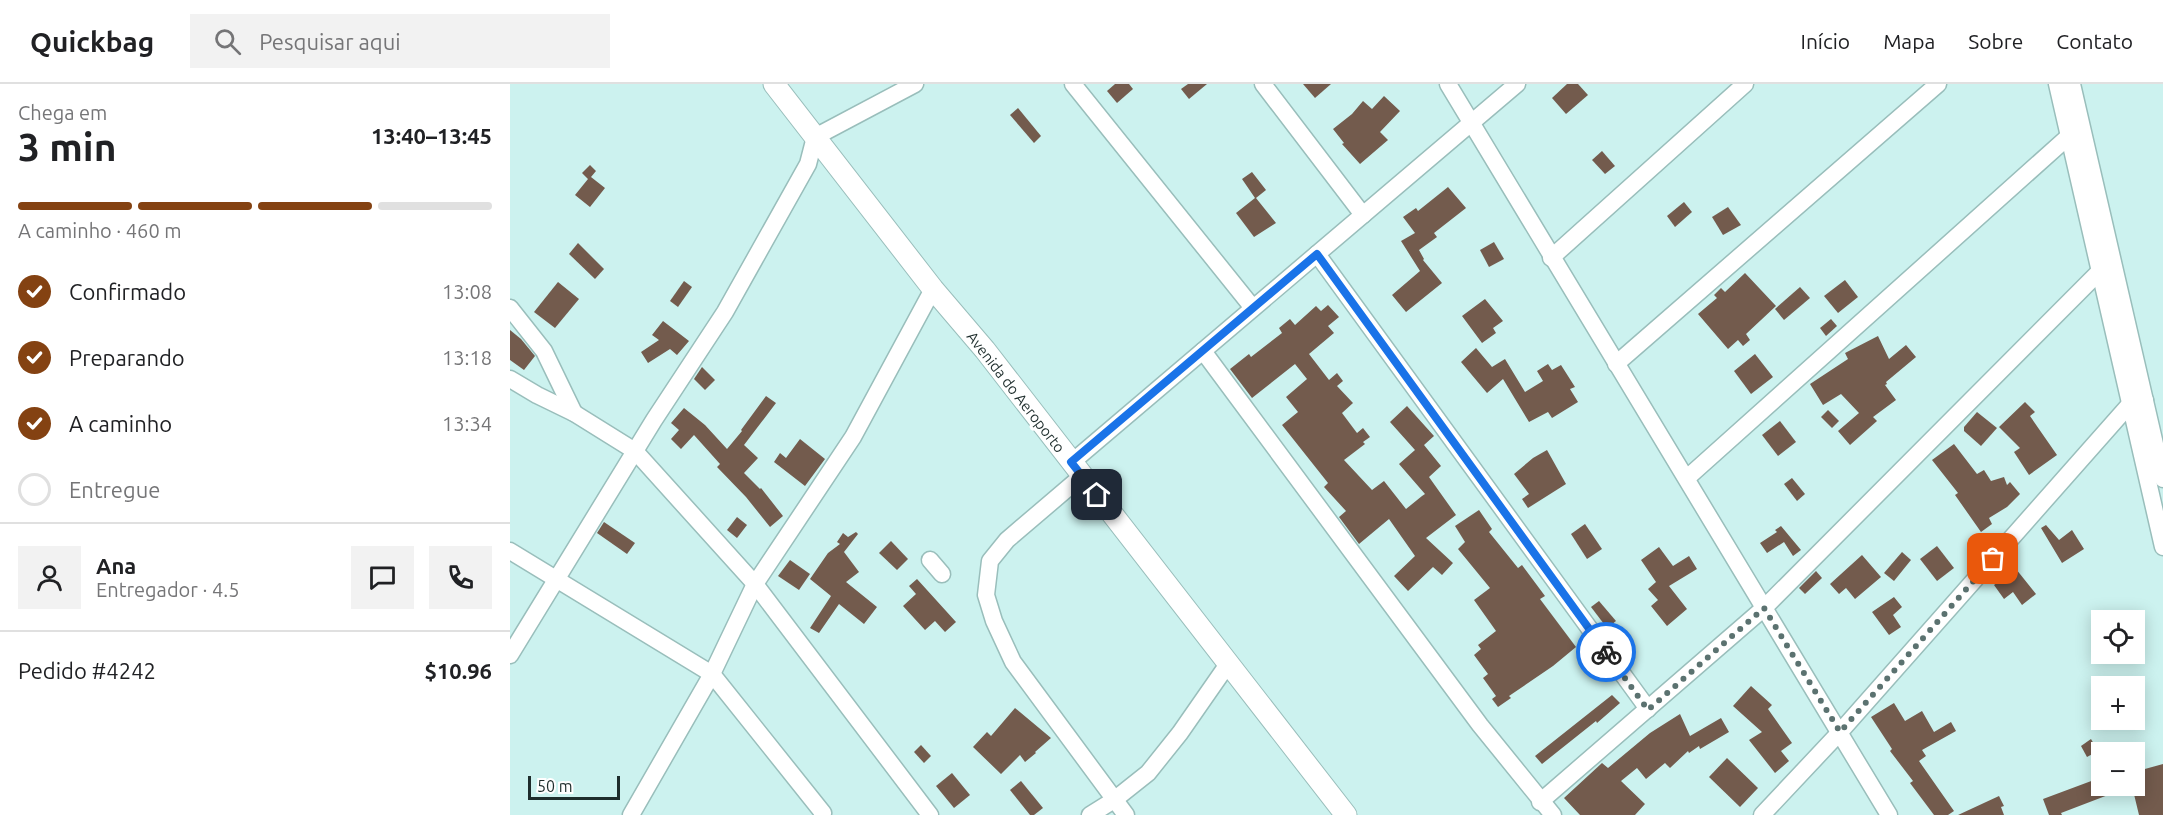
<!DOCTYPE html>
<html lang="pt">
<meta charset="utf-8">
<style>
:root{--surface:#fff;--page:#f2f2f2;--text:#202124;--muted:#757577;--line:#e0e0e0;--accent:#844212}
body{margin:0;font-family:Ubuntu,sans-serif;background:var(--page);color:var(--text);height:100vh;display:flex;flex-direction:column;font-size:22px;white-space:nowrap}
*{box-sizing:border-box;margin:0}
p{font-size:20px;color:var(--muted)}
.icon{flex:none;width:33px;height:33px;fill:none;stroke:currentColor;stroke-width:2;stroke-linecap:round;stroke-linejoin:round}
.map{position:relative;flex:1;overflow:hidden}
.panel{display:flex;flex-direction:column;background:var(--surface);width:510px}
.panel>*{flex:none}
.buttons{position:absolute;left:1581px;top:526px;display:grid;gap:12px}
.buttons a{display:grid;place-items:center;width:54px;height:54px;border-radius:0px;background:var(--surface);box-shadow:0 3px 15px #0003;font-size:30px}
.scale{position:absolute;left:18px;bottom:15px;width:92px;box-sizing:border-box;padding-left:6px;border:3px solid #1e2d2c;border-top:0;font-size:16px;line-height:21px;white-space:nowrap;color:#1e2d2c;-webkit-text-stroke:4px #fff;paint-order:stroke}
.pin{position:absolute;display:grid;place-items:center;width:51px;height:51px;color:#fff;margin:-26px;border-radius:12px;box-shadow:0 3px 9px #0006}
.courier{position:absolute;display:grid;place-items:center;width:60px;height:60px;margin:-30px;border:4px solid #1a73e8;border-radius:50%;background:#fff;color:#222;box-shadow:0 2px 8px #0007}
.head em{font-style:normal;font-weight:600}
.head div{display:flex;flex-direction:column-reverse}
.head{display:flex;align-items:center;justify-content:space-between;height:102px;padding:0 18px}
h1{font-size:39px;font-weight:600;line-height:45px}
.bar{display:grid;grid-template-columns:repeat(4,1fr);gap:9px 6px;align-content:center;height:72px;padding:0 18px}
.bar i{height:8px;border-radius:4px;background:var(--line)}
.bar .active{background:var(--accent)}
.bar p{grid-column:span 4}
.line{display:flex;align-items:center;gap:15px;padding:0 18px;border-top:2px solid var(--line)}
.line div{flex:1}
.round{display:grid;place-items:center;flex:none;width:63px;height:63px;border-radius:0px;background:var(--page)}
ol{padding:0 18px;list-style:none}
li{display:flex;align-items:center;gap:18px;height:66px}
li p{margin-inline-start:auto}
li .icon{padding:6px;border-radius:50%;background:var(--accent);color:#fff;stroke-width:4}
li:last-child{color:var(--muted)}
li i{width:33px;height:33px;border:3px solid var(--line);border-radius:50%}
header{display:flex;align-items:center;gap:36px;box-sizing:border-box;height:84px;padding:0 30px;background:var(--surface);border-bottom:2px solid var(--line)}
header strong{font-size:28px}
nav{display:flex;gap:33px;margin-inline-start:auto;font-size:21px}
.search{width:420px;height:54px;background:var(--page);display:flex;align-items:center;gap:15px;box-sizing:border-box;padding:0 21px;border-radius:0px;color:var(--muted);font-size:22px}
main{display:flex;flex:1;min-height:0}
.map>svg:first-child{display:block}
.building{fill:#735b4d}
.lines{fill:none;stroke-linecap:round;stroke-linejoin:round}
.minor-casing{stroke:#99bebb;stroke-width:19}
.major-casing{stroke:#99bebb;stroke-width:23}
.minor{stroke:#fff;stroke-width:16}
.major{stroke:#fff;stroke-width:21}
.done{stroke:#5b7270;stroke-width:6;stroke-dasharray:0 10.8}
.route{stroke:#1a73e8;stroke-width:8}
.labels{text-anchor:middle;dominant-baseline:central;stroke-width:6;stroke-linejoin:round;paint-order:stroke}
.street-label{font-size:15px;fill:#1e2d2c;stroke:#fff}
</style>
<header>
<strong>Quickbag</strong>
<div class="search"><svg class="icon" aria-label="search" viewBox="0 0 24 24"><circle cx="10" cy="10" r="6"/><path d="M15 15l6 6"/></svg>Pesquisar aqui</div>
<nav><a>Início</a><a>Mapa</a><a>Sobre</a><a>Contato</a></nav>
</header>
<main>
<section class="panel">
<div class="head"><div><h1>3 min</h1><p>Chega em</p></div><em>13:40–13:45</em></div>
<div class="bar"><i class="active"></i><i class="active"></i><i class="active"></i><i></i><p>A caminho · 460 m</p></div>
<ol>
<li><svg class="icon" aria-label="check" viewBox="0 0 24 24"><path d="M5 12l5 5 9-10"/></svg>Confirmado<p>13:08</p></li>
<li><svg class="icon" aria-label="check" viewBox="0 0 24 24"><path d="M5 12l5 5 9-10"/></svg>Preparando<p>13:18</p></li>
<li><svg class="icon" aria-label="check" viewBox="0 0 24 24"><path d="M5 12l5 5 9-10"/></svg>A caminho<p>13:34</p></li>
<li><i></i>Entregue</li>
</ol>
<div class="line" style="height:108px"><a class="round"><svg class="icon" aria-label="person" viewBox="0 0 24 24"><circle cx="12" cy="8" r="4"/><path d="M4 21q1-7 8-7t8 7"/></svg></a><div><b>Ana</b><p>Entregador · 4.5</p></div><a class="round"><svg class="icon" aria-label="chat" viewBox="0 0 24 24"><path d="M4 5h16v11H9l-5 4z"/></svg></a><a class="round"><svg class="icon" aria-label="phone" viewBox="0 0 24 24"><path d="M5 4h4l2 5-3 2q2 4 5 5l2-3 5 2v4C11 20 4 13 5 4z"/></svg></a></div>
<div class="line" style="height:78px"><div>Pedido #4242</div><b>$10.96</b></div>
</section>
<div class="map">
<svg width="1653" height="731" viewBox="0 0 1653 731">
<rect width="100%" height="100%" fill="#ccf2ef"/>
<g class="building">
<path d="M605 0H619L623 5 607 19 597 7Z"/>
<path d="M678 0H697L679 15 671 5Z"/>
<path d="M793 0H821L805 14Z"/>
<path d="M1057 0H1068L1078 11 1056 30 1042 14Z"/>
<path d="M874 12 890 27 870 48 878 56 850 80 832 60 834 59 823 45 842 30 853 17 862 25Z"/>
<path d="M508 24 531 52 524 59 500 31Z"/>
<path d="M1092 67 1105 82 1095 90 1082 76Z"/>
<path d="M80 81 86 87 81 93 95 104 80 123 65 111 78 95 72 89Z"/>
<path d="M742 88 756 106 746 114 766 139 744 153 726 129 745 114 732 95Z"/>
<path d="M938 103 956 124 924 149 927 153 909 166 914 175 913 176 932 199 896 228 882 211 910 187 891 157 905 149 893 133 906 124 908 127Z"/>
<path d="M1174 118 1182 128 1165 143 1157 132Z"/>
<path d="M1218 123 1231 141 1213 151 1202 133Z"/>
<path d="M984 158 994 175 979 183 970 166Z"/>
<path d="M68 159 94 185 85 195 59 170Z"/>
<path d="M1235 189 1266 222 1236 250 1240 256 1233 262 1228 256 1218 265 1188 230 1207 214 1204 211 1211 204 1215 208Z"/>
<path d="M1335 196 1348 213 1328 229 1314 212Z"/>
<path d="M174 197 182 203 168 223 160 217Z"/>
<path d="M48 198 69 215 45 244 24 228Z"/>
<path d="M1290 203 1300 214 1274 236 1265 225Z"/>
<path d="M975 215 993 237 983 244 986 249 972 259 952 232Z"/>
<path d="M818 221 829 233 818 242 824 249 799 270 819 296 827 289 833 297 827 302 843 319 832 329 847 349 853 344 860 353 853 358 855 360 834 376 862 406 874 397 896 425 912 412 915 410 889 380 905 366 880 338 897 322 924 352 914 361 931 382 919 393 946 431 916 454 943 479 932 491 923 483 898 507 884 492 905 472 879 435 849 460 829 433 836 427 814 403 818 399 772 341 788 328 776 313 797 295 785 280 742 314 720 285 739 270 741 273 772 249 769 244 780 235 785 241 806 222 811 227Z"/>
<path d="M1321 235 1327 242 1316 252 1310 244Z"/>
<path d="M153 237 179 257 167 271 160 265 138 279 131 268 149 256 142 251Z"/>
<path d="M0 246 11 255 25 272 14 286 0 276Z"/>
<path d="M1368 252 1379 275 1396 261 1406 273 1376 298 1377 300 1375 301 1386 316 1363 333 1367 337 1340 361 1328 347 1349 329 1331 310 1313 321 1300 300 1338 275 1335 269Z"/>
<path d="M966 264 982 283 995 275 1015 308 1033 297 1027 287 1038 280 1042 286 1051 281 1065 303 1060 305 1068 318 1042 334 1038 328 1019 338 993 295 977 309 951 278Z"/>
<path d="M1245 270 1263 293 1241 310 1224 287Z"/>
<path d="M192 283 205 296 195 306 184 295Z"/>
<path d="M256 312 266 319 234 361 248 374 234 389 250 405 251 404 273 432 260 443 236 413 207 383 210 380 184 351 171 365 161 355 169 346 161 339 174 324 195 341 217 365 232 347 231 346Z"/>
<path d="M1515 318 1525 328 1520 332 1547 371 1519 391 1504 368 1510 364 1489 343Z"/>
<path d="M1318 326 1329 337 1322 344 1311 333Z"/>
<path d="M1467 328 1487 344 1471 362 1454 347V343Z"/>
<path d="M1270 337 1286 358 1268 372 1252 351Z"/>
<path d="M290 355 315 375 295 402 264 378 270 369 276 374Z"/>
<path d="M1444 360 1467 390 1474 386 1481 397 1494 393 1497 401 1500 398 1510 410 1497 423 1479 434 1482 440 1471 448 1445 411 1448 409 1422 376Z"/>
<path d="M1037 366 1056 400 1018 424 1012 415 1019 410 1004 390 1023 374Z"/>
<path d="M1282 394 1295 410 1287 417 1274 400Z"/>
<path d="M969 426 982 445 979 448 1008 484 1012 481 1035 512 1030 515 1066 563 1043 582 999 612 1001 614 988 623 982 615 986 612 973 594 978 590 964 571 971 565 968 561 986 547 964 516 980 504 948 465 955 458 945 442Z"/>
<path d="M227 433 237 441 227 454 217 446Z"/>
<path d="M94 438 125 459 117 470 87 449Z"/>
<path d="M1075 440 1092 465 1077 475 1061 450Z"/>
<path d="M1536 441 1549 456 1562 446 1574 465 1552 479 1531 444Z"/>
<path d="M1271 442 1291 466 1283 472 1274 458 1257 469 1250 459 1267 448 1265 446Z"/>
<path d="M346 448 348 450 334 468 349 488 336 498 367 523 354 540 329 520 309 549 300 544 321 512 300 495 318 469 330 460 327 458 333 449 338 453Z"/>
<path d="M381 457 398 475 387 486 369 469Z"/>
<path d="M1427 462 1444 484 1427 497 1410 475Z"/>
<path d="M1149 463 1163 482 1179 472 1187 485 1159 502 1177 525 1157 542 1141 522 1148 516 1138 505 1146 498 1131 476Z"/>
<path d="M1392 468 1401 476 1384 497 1374 489Z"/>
<path d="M1352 471 1371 493 1345 515 1336 504 1329 510 1320 500Z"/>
<path d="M280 476 300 490 289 506 268 492Z"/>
<path d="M1506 485 1526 510 1512 521 1503 508 1494 515 1484 501Z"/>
<path d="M1306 487 1312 494 1295 510 1289 504Z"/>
<path d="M407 495 446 538 435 548 425 537 415 546 393 522 406 510 399 502Z"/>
<path d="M1384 513 1392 523 1383 531 1391 543 1379 551 1362 528Z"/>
<path d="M1089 517 1106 537 1097 544 1081 523Z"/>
<path d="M1241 602 1262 621 1258 625 1282 659 1271 667 1279 677 1265 689 1239 656 1252 648 1223 622Z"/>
<path d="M1102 611 1110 619 1087 639 1086 637 1032 680 1025 672Z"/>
<path d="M1384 619 1395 637 1412 627 1424 648 1441 638 1446 647 1412 666 1416 672 1409 677 1444 727 1438 731H1424L1400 699 1403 697 1380 667 1382 665 1361 633Z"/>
<path d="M505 624 541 654 525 668 526 669 515 678 510 671 491 690 463 663 477 648 481 652Z"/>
<path d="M1170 630 1180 652 1211 634 1219 648 1190 665 1189 662 1179 669 1178 667 1160 684 1155 679 1136 695 1127 684 1111 697 1135 720 1125 731H1070L1054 714 1092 679 1098 684 1140 649Z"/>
<path d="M1581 655 1588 667 1577 673 1571 662Z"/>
<path d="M411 661 421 672 414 679 404 668Z"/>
<path d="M1217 674 1248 704 1230 723 1199 693Z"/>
<path d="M1653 680V731H1629L1622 702H1624V688Z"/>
<path d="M442 689 460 711 444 724 426 702Z"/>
<path d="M1592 693V702L1619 703 1551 729 1552 731H1539L1533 715Z"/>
<path d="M511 697 533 724 524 731H520L500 706Z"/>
<path d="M1489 712 1494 722 1491 723 1494 731H1448Z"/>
</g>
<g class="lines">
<defs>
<g id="minor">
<path d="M563 0 743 224"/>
<path d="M753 0 853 131"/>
<path d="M938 0 1379 731"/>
<path d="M1547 0 1653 463"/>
<path d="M1562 0 1653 395"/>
<path d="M807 170 1138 625"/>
<path d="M1041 174 1235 0"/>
<path d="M0 224 34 267 64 329"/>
<path d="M693 267 970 641 1043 731"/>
<path d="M1106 280 1428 0"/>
<path d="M0 295 27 311 64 329 125 367 245 500 420 731"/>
<path d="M561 379 1007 0"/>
<path d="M572 392 497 456 480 477 476 511 484 537 503 578 616 731"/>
<path d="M1177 394 1559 52"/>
<path d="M0 467 202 590 313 729 312 731"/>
<path d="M420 476 432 490"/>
<path d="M0 571 144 336 215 228 298 80 305 53 405 0"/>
<path d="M1030 718 1254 524 1590 187"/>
<path d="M121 731 202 590 245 500 343 353 423 205"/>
<path d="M580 731 604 716 638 689 670 649 718 580"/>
<path d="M1252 731 1330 648 1620 320 1635 316"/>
</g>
<path id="major" d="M264 0 423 205 475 266 836 731"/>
</defs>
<use href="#minor" class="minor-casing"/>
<use href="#major" class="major-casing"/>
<use href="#minor" class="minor"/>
<use href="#major" class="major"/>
</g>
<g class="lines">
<path class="done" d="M1096 568 1138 626 1254 524 1330 648 1483 475"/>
<path class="route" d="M587 411 561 378 807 170 1096 568"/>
</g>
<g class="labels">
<g class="street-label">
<text transform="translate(506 308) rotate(52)">Avenida do Aeroporto</text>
</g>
</g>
</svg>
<div class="buttons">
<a><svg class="icon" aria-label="locate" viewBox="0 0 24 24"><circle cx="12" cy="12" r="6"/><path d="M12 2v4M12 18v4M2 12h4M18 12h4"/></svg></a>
<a>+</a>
<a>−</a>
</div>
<div class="scale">50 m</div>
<div class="pin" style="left:1483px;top:475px;background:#ea580c"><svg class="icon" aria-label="bag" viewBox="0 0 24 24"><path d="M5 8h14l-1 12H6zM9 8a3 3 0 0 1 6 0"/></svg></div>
<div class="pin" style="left:587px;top:411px;background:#1f2937"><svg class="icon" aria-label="home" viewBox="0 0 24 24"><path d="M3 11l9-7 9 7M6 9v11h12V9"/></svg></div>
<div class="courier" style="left:1096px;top:568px"><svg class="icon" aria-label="bike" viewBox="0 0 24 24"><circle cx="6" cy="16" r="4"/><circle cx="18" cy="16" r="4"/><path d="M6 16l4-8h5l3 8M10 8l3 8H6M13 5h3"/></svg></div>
</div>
</main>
